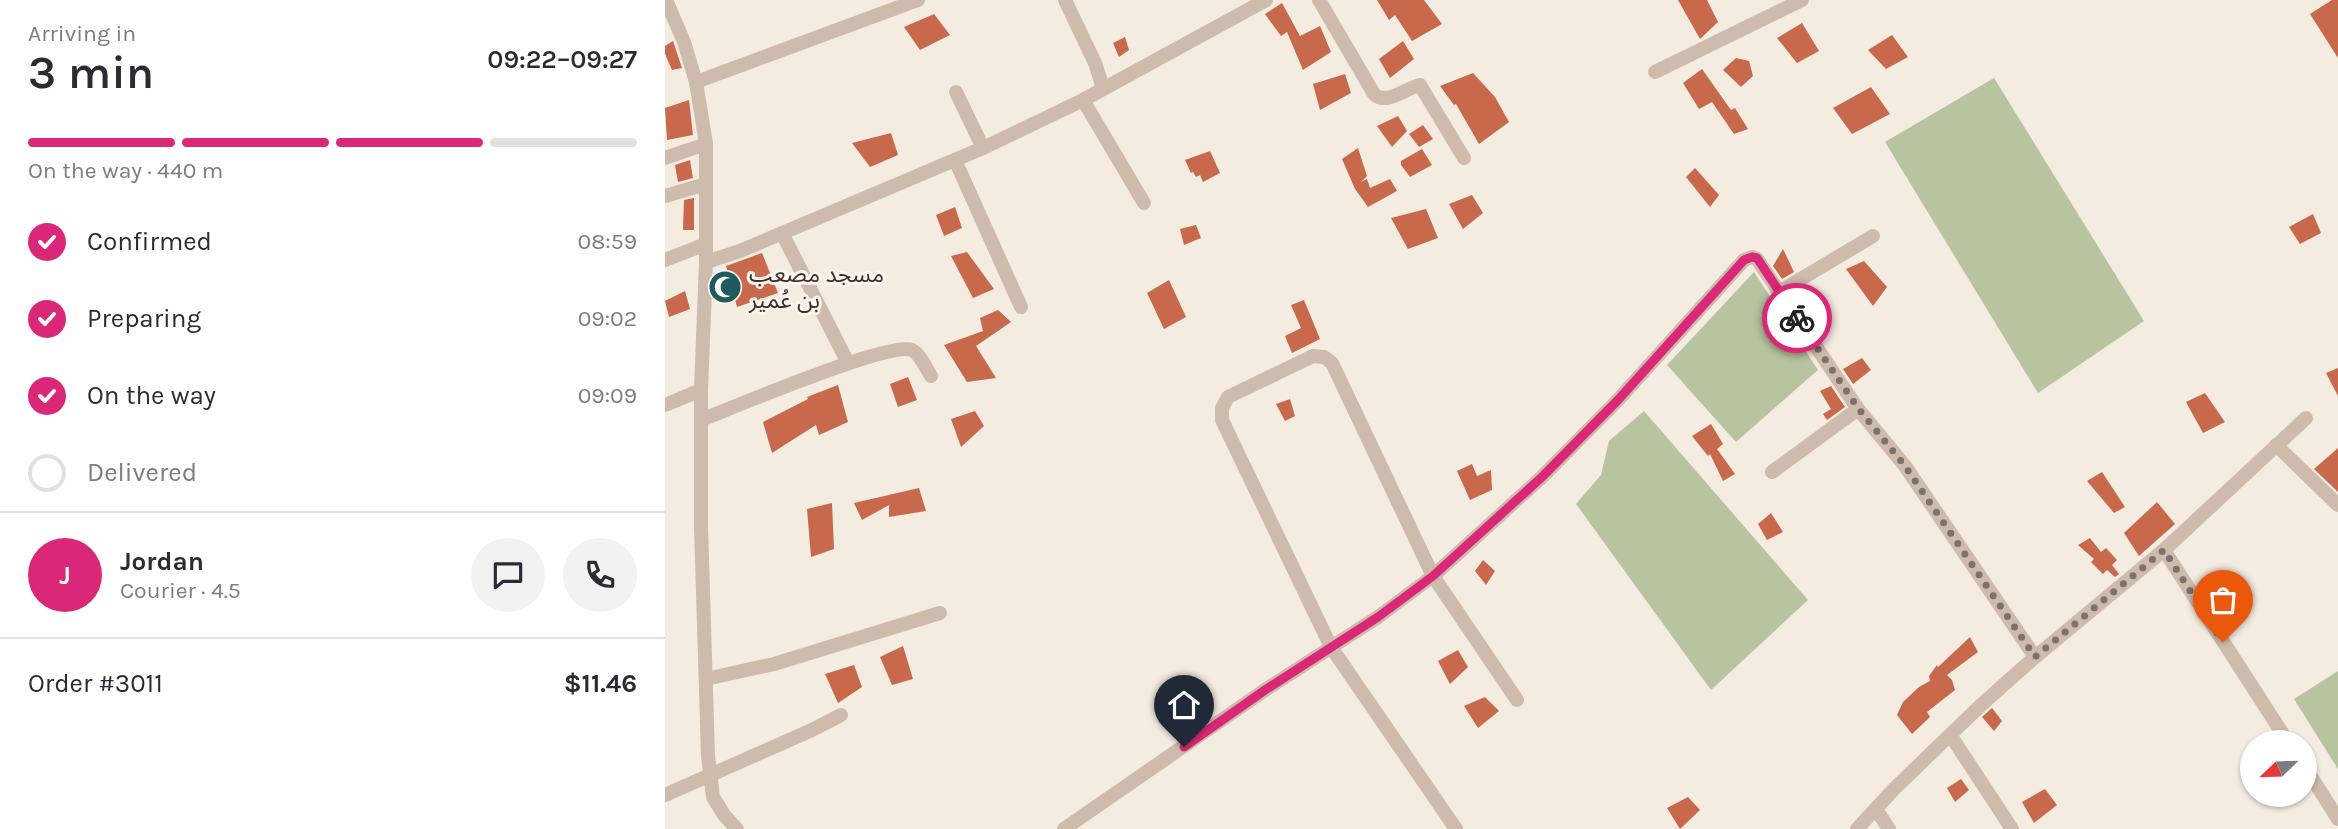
<!DOCTYPE html>
<meta charset="utf-8">
<style>
:root{--surface:#fff;--page:#f2f2f3;--text:#2b2b33;--muted:#7c7c81;--line:#e1e1e2;--accent:#db2777}
body{margin:0;font-family:Karla,"Noto Sans Arabic",sans-serif;background:var(--page);color:var(--text);height:100vh;display:flex;flex-direction:column;font-size:26px;white-space:nowrap}
*{box-sizing:border-box;margin:0}
p{font-size:23px;color:var(--muted)}
.icon{flex:none;width:38px;height:38px;fill:none;stroke:currentColor;stroke-width:2;stroke-linecap:round;stroke-linejoin:round}
.map{position:relative;flex:1;overflow:hidden}
.side{display:flex;flex-direction:column;background:var(--surface);width:665px}
.side>*{flex:none}
.needle{width:46px;rotate:247deg}
.fabs{position:absolute;left:1575px;top:730px;display:grid;gap:14px}
.fabs a{display:grid;place-items:center;width:77px;height:77px;border-radius:50%;background:var(--surface);box-shadow:0 2px 5px #0004;font-size:35px}
.pin{position:absolute;display:grid;place-items:center;width:60px;height:60px;color:#fff;margin:-72px -30px;border-radius:50% 50% 50% 0;rotate:-45deg;box-shadow:0 0 7px #0007}
.pin .icon{rotate:45deg}
.courier{position:absolute;display:grid;place-items:center;width:70px;height:70px;margin:-35px;border:5px solid #db2777;border-radius:50%;background:#fff;color:#222;box-shadow:0 2px 9px #0007}
.overview em{font-style:normal;font-weight:600}
.overview div{display:flex;flex-direction:column-reverse}
.overview{display:flex;align-items:center;justify-content:space-between;height:119px;padding:0 28px}
h1{font-size:46px;font-weight:600;line-height:52px}
.bar{display:grid;grid-template-columns:repeat(4,1fr);gap:10px 7px;align-content:center;height:84px;padding:0 28px}
.bar i{height:9px;border-radius:5px;background:var(--line)}
.bar .selected{background:var(--accent)}
.bar p{grid-column:span 4}
.line{display:flex;align-items:center;gap:18px;padding:0 28px;border-top:2px solid var(--line)}
.line div{flex:1}
.round{display:grid;place-items:center;flex:none;width:74px;height:74px;border-radius:37px;background:var(--page)}
ol{padding:0 28px;list-style:none}
li{display:flex;align-items:center;gap:21px;height:77px}
li p{margin-inline-start:auto}
li .icon{padding:7px;border-radius:50%;background:var(--accent);color:#fff;stroke-width:4}
li:last-child{color:var(--muted)}
li i{width:38px;height:38px;border:4px solid var(--line);border-radius:50%}
main{display:flex;flex:1;min-height:0}
.map>svg:first-child{display:block}
.green{fill:#b8c4a0}
.building{fill:#c8694b}
.lines{fill:none;stroke-linecap:round;stroke-linejoin:round}
.street{stroke:#cdbbac;stroke-width:14}
.done{stroke:#7c716b;stroke-width:7;stroke-dasharray:0 12.6}
.route{stroke:#db2777;stroke-width:9}
.labels{text-anchor:middle;dominant-baseline:central;stroke-width:6;stroke-linejoin:round;paint-order:stroke}
.poi-label{font-size:23px;fill:#3b302b;stroke:#fbf5ee;text-anchor:start}
</style>
<main>
<section class="side">
<div class="overview"><div><h1>3 min</h1><p>Arriving in</p></div><em>09:22–09:27</em></div>
<div class="bar"><i class="selected"></i><i class="selected"></i><i class="selected"></i><i></i><p>On the way · 440 m</p></div>
<ol>
<li><svg class="icon" aria-label="check" viewBox="0 0 24 24"><path d="M5 12l5 5 9-10"/></svg>Confirmed<p>08:59</p></li>
<li><svg class="icon" aria-label="check" viewBox="0 0 24 24"><path d="M5 12l5 5 9-10"/></svg>Preparing<p>09:02</p></li>
<li><svg class="icon" aria-label="check" viewBox="0 0 24 24"><path d="M5 12l5 5 9-10"/></svg>On the way<p>09:09</p></li>
<li><i></i>Delivered</li>
</ol>
<div class="line" style="height:126px"><b class="round" style="background:var(--accent);color:#fff">J</b><div><b>Jordan</b><p>Courier · 4.5</p></div><a class="round"><svg class="icon" aria-label="chat" viewBox="0 0 24 24"><path d="M4 5h16v11H9l-5 4z"/></svg></a><a class="round"><svg class="icon" aria-label="phone" viewBox="0 0 24 24"><path d="M5 4h4l2 5-3 2q2 4 5 5l2-3 5 2v4C11 20 4 13 5 4z"/></svg></a></div>
<div class="line" style="height:91px"><div>Order #3011</div><b>$11.46</b></div>
</section>
<div class="map">
<svg width="1673" height="829" viewBox="0 0 1673 829">
<rect width="100%" height="100%" fill="#f4ebe1"/>
<g class="green">
<path d="M1329 78 1479 321 1373 393 1220 142Z"/>
<path d="M1089 272 1153 370 1071 442 1002 365Z"/>
<path d="M979 411 1143 600 1046 690 911 504 936 475 944 441Z"/>
<path d="M1673 671V769L1629 699Z"/>
</g>
<g class="building">
<path d="M712 0H759L777 24 747 41 730 15 724 20Z"/>
<path d="M1013 0H1042L1053 22 1035 39Z"/>
<path d="M1667 0H1673V58L1645 14Z"/>
<path d="M617 3 635 36 655 26 666 52 638 70 622 32 616 36 600 14Z"/>
<path d="M269 14 285 35 255 50 239 27Z"/>
<path d="M1137 23 1154 51 1132 63 1112 38Z"/>
<path d="M1227 35 1243 57 1221 69 1203 50Z"/>
<path d="M460 37 464 50 454 57 448 43Z"/>
<path d="M8 41 17 68 7 70 0 54V46Z"/>
<path d="M738 41 749 59 725 78 714 59Z"/>
<path d="M1071 58 1084 61 1088 76 1076 87 1058 70Z"/>
<path d="M1037 69 1066 110 1070 108 1083 129 1069 134 1047 102 1034 109 1018 83Z"/>
<path d="M808 73 830 97 844 122 814 144 791 104 789 105 775 86Z"/>
<path d="M680 74 686 93 655 110 648 84Z"/>
<path d="M1206 87 1225 114 1187 134 1168 108Z"/>
<path d="M24 100 28 135 2 140 0 108Z"/>
<path d="M733 116 742 131 727 147 712 126Z"/>
<path d="M758 125 768 139 754 147 744 134Z"/>
<path d="M226 133 233 155 205 167 187 143Z"/>
<path d="M693 148 702 176 696 182 702 179 705 188 725 179 732 191 703 207 690 189 677 159Z"/>
<path d="M757 149 767 165 745 177 736 165V161Z"/>
<path d="M545 151 555 173 538 182 535 175 531 177 528 172 526 173 520 160Z"/>
<path d="M25 160 28 178 13 182 10 165Z"/>
<path d="M1030 168 1054 195 1045 207 1021 177Z"/>
<path d="M807 195 818 213 798 229 784 204Z"/>
<path d="M29 198V230H18L19 200Z"/>
<path d="M290 207 297 228 279 236 271 215Z"/>
<path d="M761 209 773 238 743 249 726 218Z"/>
<path d="M1648 214 1656 233 1635 244 1624 227Z"/>
<path d="M531 225 536 238 519 245 515 229Z"/>
<path d="M1118 249 1129 272 1117 279 1108 266Z"/>
<path d="M302 252 329 289 308 298 286 256Z"/>
<path d="M97 253 113 293 72 307 61 266Z"/>
<path d="M1199 261 1222 287 1208 306 1181 269Z"/>
<path d="M504 280 521 317 499 329 482 293Z"/>
<path d="M20 291 25 309 4 317 0 301Z"/>
<path d="M639 300 655 339 627 353 620 336 636 328 626 305Z"/>
<path d="M333 310 346 322 311 346 331 378 302 382 279 345 318 331 315 318Z"/>
<path d="M1197 358 1206 370 1188 384 1178 369Z"/>
<path d="M1673 368V396L1661 373Z"/>
<path d="M243 377 252 400 233 407 225 384Z"/>
<path d="M173 385 183 422 154 435 151 425 107 453 98 422 143 399 142 397Z"/>
<path d="M1166 386 1180 407 1162 420 1158 414 1166 409 1155 391Z"/>
<path d="M1540 393 1560 422 1538 433 1521 402Z"/>
<path d="M625 399 630 416 620 421 611 404Z"/>
<path d="M310 411 319 426 296 447 286 419Z"/>
<path d="M1046 424 1058 444 1052 449 1070 474 1058 481 1045 454 1043 456 1027 436Z"/>
<path d="M1673 448V492L1649 469Z"/>
<path d="M807 464 812 476 826 470 827 490 805 500 792 471Z"/>
<path d="M1437 472 1460 507 1449 513 1422 481Z"/>
<path d="M254 488 261 511 224 517V505L197 520 189 503Z"/>
<path d="M1492 502 1510 524 1474 556 1459 533Z"/>
<path d="M167 503 169 549 146 557 142 509Z"/>
<path d="M1106 513 1118 532 1102 540 1093 524Z"/>
<path d="M1425 538 1436 552 1441 548 1452 560 1447 565 1454 574 1450 577 1442 570 1438 574 1426 562 1429 559 1413 545Z"/>
<path d="M818 560 830 571 821 585 810 571Z"/>
<path d="M1305 637 1313 652 1282 675 1287 680 1290 690 1262 712 1265 717 1247 734 1232 715 1238 702 1254 687 1265 681 1264 676 1272 665 1273 667Z"/>
<path d="M238 646 248 679 227 685 215 657Z"/>
<path d="M793 650 803 667 785 684 773 661Z"/>
<path d="M189 665 197 687 173 703 160 674Z"/>
<path d="M820 697 834 711 813 728 799 706Z"/>
<path d="M1327 708 1337 721 1329 731 1317 717Z"/>
<path d="M1296 779 1304 790 1290 802 1282 788Z"/>
<path d="M1380 789 1392 805 1369 823 1357 802Z"/>
<path d="M1023 797 1035 810 1015 829 1002 808Z"/>
</g>
<g class="lines">
<g class="street">
<path d="M1 0 19 42 31 82 41 144V262L36 390V526L43 756 48 797 59 815 72 829"/>
<path d="M400 0 430 63 438 88"/>
<path d="M654 0 709 94C721 106 741 88 755 85L799 158"/>
<path d="M990 72 1137 0"/>
<path d="M31 82 253 0"/>
<path d="M291 92 318 148"/>
<path d="M418 100 479 203"/>
<path d="M0 158 41 144"/>
<path d="M290 160 356 307"/>
<path d="M0 196 41 184"/>
<path d="M117 233 183 363"/>
<path d="M0 260 41 244"/>
<path d="M41 262 75 251 318 148 418 100 601 0"/>
<path d="M1114 292 1208 236"/>
<path d="M0 405 36 390"/>
<path d="M1193 409 1240 466 1370 657"/>
<path d="M36 420C67 408 224 341 247 350 255 354 261 368 266 376"/>
<path d="M1611 445 1673 505"/>
<path d="M1499 550 1623 742"/>
<path d="M41 679 109 664 275 613"/>
<path d="M1286 736 1347 829"/>
<path d="M1640 767 1673 819"/>
<path d="M0 795 147 730 176 715"/>
<path d="M1211 809 1224 829"/>
<path d="M399 829 600 690 713 617 768 576 877 477 953 400 1079 260 1087 257 1092 259 1193 409 1107 472"/>
<path d="M791 829 666 647 557 420V408L563 397 648 356 659 357 667 363 768 576 852 700"/>
<path d="M1192 829 1229 789 1315 706 1370 657 1499 550 1641 418"/>
</g>
</g>
<g class="lines">
<path class="done" d="M1132 318 1193 408 1240 466 1370 657 1499 550 1558 642"/>
<path class="route" d="M519 747 600 690 713 617 768 576 877 477 953 400 1079 260 1087 257 1092 258 1132 318"/>
</g>
<defs>
<symbol id="mosque-disc" viewBox="-11 -11 22 22"><circle r="9.5" fill="#1f5a5e" stroke="#fbf5ee"/><path d="M3.5-4.9A6 6 0 1 0 3.5 4.9A5 5 0 1 1 3.5-4.9Z" fill="#fff"/></symbol>
</defs>
<g fill-rule="evenodd">
<use href="#mosque-disc" x="41" y="268" width="38" height="38"/>
</g>
<g class="labels">
<g class="poi-label">
<text x="84" y="274">مسجد مصعب<tspan x="84" dy="26">بن عُمير</tspan></text>
</g>
</g>
</svg>
<div class="fabs">
<a><svg class="needle" viewBox="-14 -14 28 28"><path d="M0-13l5 13h-10z" fill="#e53935"/><path d="M0 13l5-13h-10z" fill="#7c7c81"/></svg></a>
</div>
<div class="pin" style="left:1558px;top:642px;background:#ea580c"><svg class="icon" aria-label="bag" viewBox="0 0 24 24"><path d="M5 8h14l-1 12H6zM9 8a3 3 0 0 1 6 0"/></svg></div>
<div class="pin" style="left:519px;top:747px;background:#1f2937"><svg class="icon" aria-label="home" viewBox="0 0 24 24"><path d="M3 11l9-7 9 7M6 9v11h12V9"/></svg></div>
<div class="courier" style="left:1132px;top:318px"><svg class="icon" aria-label="bike" viewBox="0 0 24 24"><circle cx="6" cy="16" r="4"/><circle cx="18" cy="16" r="4"/><path d="M6 16l4-8h5l3 8M10 8l3 8H6M13 5h3"/></svg></div>
</div>
</main>
